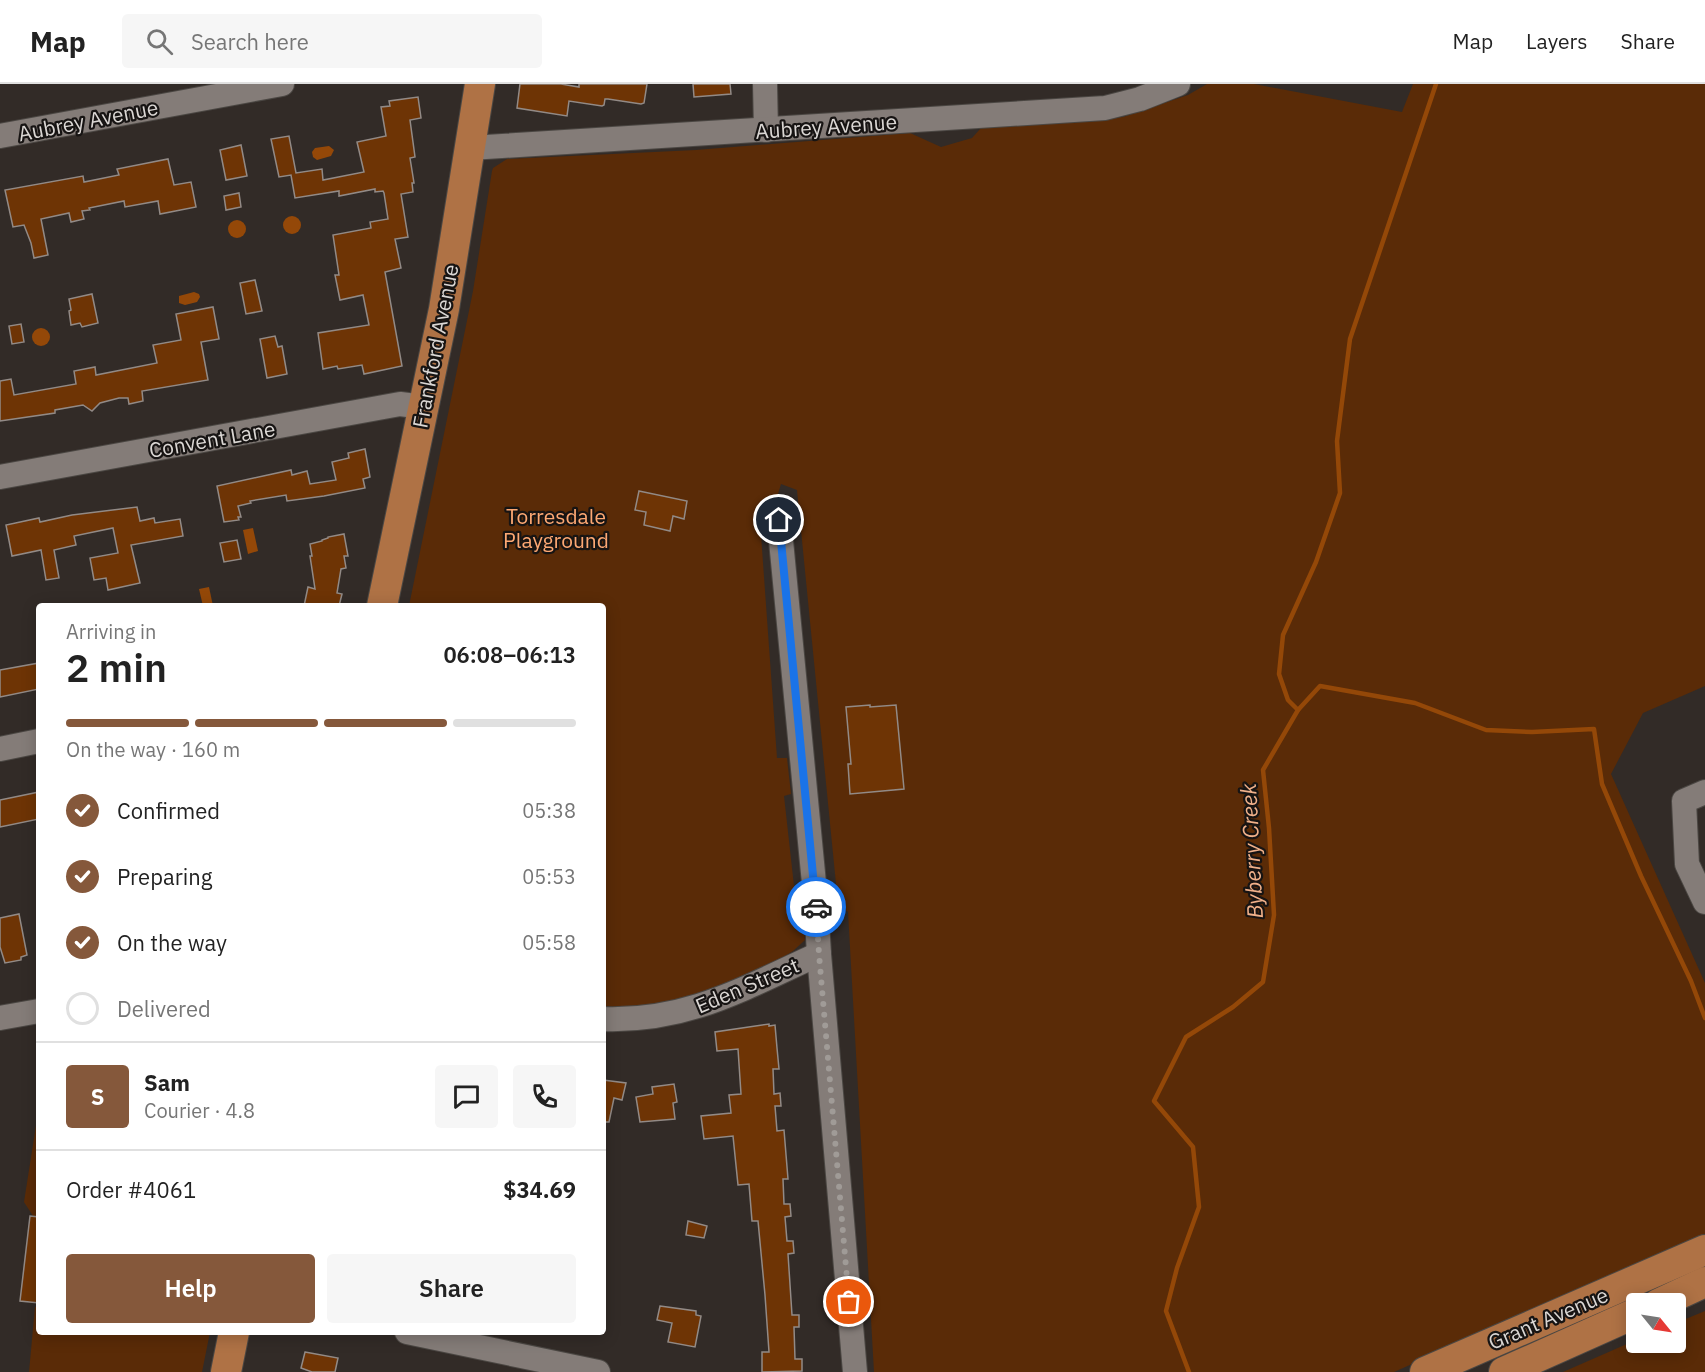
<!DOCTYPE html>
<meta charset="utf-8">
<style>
:root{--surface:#fff;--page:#f6f6f6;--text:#222;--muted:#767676;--line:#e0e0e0;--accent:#85583b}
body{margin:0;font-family:"IBM Plex Sans",sans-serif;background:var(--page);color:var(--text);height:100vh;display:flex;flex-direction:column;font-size:22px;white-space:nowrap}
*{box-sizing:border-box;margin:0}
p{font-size:20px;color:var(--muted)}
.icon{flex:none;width:33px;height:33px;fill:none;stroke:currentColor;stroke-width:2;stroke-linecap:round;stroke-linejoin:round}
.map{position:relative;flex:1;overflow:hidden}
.sheet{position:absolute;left:36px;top:519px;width:570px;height:732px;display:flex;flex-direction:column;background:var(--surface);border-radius:6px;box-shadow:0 3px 15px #0003}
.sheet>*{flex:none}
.needle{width:39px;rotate:120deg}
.buttons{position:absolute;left:1626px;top:1209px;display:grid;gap:12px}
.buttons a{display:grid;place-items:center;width:60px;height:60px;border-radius:6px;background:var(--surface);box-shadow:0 3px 15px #0003;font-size:30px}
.pin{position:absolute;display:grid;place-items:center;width:51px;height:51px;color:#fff;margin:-26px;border:3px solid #fff;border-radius:50%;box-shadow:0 2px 6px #0007}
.courier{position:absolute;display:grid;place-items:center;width:60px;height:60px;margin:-30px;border:4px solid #1a73e8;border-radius:50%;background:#fff;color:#222;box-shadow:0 2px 8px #0007}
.summary em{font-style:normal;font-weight:600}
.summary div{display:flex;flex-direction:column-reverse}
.summary{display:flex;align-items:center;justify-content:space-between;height:102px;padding:0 30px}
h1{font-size:39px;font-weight:600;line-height:45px}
.bar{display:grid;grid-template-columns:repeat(4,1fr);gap:9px 6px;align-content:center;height:72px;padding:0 30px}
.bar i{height:8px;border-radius:4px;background:var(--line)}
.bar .current{background:var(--accent)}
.bar p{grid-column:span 4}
.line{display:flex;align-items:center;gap:15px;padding:0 30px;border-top:2px solid var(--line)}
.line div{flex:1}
.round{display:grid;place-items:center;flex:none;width:63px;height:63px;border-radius:6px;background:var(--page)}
ol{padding:0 30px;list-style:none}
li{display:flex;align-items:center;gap:18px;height:66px}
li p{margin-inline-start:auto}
li .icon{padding:6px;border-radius:50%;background:var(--accent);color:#fff;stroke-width:4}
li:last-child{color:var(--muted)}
li i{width:33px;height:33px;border:3px solid var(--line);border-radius:50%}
.action{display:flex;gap:12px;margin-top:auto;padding:12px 30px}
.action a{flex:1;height:69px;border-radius:6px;background:var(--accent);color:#fff;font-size:24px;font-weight:600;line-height:69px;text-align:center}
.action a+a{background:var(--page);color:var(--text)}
header{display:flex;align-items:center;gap:36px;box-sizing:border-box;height:84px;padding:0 30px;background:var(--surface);border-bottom:2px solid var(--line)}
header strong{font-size:28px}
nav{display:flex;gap:33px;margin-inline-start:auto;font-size:21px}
.search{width:420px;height:54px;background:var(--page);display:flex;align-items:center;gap:15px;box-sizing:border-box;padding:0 21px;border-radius:6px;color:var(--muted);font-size:22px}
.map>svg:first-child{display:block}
.green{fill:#5a2b07}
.water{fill:#944808}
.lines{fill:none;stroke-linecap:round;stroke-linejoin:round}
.stream{stroke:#944808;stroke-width:4.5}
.building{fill:#6e3405;stroke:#928a86;stroke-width:1.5}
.minor-casing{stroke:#4b4743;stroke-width:26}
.major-casing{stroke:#4b4743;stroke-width:32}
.minor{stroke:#847c78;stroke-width:24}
.major{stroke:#af7245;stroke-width:30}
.done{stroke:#a09b97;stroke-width:6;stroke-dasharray:0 10.8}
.route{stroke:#1a73e8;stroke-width:8}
.labels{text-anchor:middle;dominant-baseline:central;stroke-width:4.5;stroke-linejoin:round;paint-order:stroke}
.street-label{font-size:21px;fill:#dbd7d4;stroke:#171413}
.park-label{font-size:21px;fill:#fda873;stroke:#171413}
.water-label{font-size:22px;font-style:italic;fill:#f1b18a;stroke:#171413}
</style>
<header>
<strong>Map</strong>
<div class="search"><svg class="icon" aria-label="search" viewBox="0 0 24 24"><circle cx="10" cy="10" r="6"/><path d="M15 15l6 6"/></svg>Search here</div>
<nav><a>Map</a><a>Layers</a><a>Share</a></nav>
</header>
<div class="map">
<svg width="1705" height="1288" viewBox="0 0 1705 1288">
<rect width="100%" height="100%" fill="#322b27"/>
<g class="green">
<path d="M1207 0H1254L1402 28 1413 0H1705V602L1643 629 1611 690 1705 899V1150L1394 1288H874L848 828 838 820 797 406 781 400 766 450 761 451 777 674H787L791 710 784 712 796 820 802 827 805 856 793 867 768 883 700 914 645 924 603 926V522H409L473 207 492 87 493 84 507 75 696 66 910 49 941 63 972 54 981 44 1123 33 1188 11Z"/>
<path d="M39 1022V1139L37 1138 24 1118Z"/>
<path d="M35 1223H39V1248H210L202 1288H29Z"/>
<path d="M1705 1227V1288H1563L1636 1256V1258H1676V1239Z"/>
</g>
<g class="water">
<path d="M329 62 334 66 331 72 317 76 313 73 312 68 315 64Z"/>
<circle cx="292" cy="141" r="9"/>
<circle cx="237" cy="145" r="9"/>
<path d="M194 208 199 210 200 213 197 218 185 221 179 219V212Z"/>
<circle cx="41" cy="253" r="9"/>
<path d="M253 444 258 467 248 470 243 446Z"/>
<path d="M209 503 213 522H203L199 505Z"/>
</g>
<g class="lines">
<g class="stream">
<path d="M1298 626 1288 616 1279 590 1283 551 1316 478 1340 409 1337 357 1350 255 1436 0"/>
<path d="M1189 1288 1166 1227 1177 1184 1199 1123 1193 1063 1154 1017 1186 953 1233 923 1263 898 1274 831 1269 744 1263 686 1298 626 1320 602 1415 619 1486 646 1532 648 1594 645 1602 700 1641 792 1691 897 1705 934"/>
</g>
</g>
<g class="building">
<path d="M520 0H561L579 3V0H647L644 19 641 20 608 15H605L604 21 602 22 569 17 567 32 517 24Z"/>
<path d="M693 0H730L731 10 694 13Z"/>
<path d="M418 13 421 34 410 36 415 73 410 74 414 99H412L413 108 401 110 408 153 395 155 401 184 385 188 402 282 364 290 362 281 338 285 337 282 323 285 318 249 369 241 363 211 340 216 335 191H339L333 151 371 144 370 138 388 135 384 109 383 107 375 108V105L339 112V107L295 114 291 91 279 93 271 55 289 52 296 89 322 85 323 96 364 88 357 58 386 52 381 23 390 22 389 17Z"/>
<path d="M241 61 247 92 226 96 220 66Z"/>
<path d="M168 75 174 101 191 98 196 123 160 130 158 117 125 123 124 117 89 124 90 126 82 127 84 135 71 138 69 129 41 135 48 171 34 174 31 159 24 141 13 143 5 106 83 92 84 98 119 91 117 85Z"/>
<path d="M239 109 241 123 226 126 224 112Z"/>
<path d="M255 196 262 227 246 230 240 199Z"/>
<path d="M92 210 98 239 82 243 80 239 71 241 69 227 71 226 69 215Z"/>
<path d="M213 223 219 255 201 258 208 296 142 307 143 317 129 320 128 314H119L100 319 92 327 83 321 55 326V329L0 337V297L11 295 14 311 76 300 74 287 95 283 96 291 157 279 153 261 181 256 176 230Z"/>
<path d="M21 240 24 258 12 260 9 242Z"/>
<path d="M275 252 278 263 282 262 287 290 267 294 260 255Z"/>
<path d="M365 365 370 393 363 395 365 404 324 412 287 417 286 411 250 417 251 419 238 422 241 433H238L239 436 224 438 217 402 291 386 292 391 307 387 310 400 336 396 332 378 349 374 348 369Z"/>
<path d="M639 407 687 417 684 435 673 432 670 447 644 441 646 428 635 426Z"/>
<path d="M137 423 140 437 154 434 155 439 180 435 183 452 131 461 140 499 108 506 106 494 94 496 90 474 118 469 113 444 74 452 76 461 54 466 59 494 46 496 41 466 12 472 6 441 39 434 40 438 72 431Z"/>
<path d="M344 450 348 472H344L346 484 341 485 337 509 342 510 339 522H304L308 503 315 505 310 472H312L310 460 322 457V456L328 454V453Z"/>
<path d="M237 456 241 475 224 478 220 459Z"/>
<path d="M39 579V605L0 613V586Z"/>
<path d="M870 621V623L896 621 904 705 850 710 848 680H851L846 623Z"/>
<path d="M39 708V735L0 743V716Z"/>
<path d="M19 830 27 871 21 873V876L5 879 0 863V834Z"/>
<path d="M769 940V942L775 941 777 964 779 985H773L774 1010 780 1009 781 1022H775L777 1047 784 1046 788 1095H783L784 1120H790L791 1132 785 1133 787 1157H793L794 1169 788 1170 792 1231H799V1243H794L795 1275H802V1287L762 1288V1268H769L765 1211 758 1137H752L749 1100 738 1101 733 1052 704 1055 701 1032 731 1029 729 1011 741 1010 738 965 717 967 715 948Z"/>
<path d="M603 996 626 999 622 1016 614 1014 609 1038H603Z"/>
<path d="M674 1000 677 1018 673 1019 675 1035 640 1038 636 1013 653 1010 652 1003Z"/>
<path d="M30 1132 39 1133V1219L20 1217Z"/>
<path d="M688 1137 707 1142 704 1154 686 1151Z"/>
<path d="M660 1222 696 1227V1231L701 1232 695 1263 668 1258 672 1239 657 1236Z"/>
<path d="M305 1268 338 1274 335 1288H312L301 1284Z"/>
</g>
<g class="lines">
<defs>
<g id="minor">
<path d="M765 0 766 46"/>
<path d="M0 52 282 0"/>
<path d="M470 64 1105 24 1140 15 1178 0"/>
<path d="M0 393 400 320 424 323"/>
<path d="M779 436 816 820 819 870 855 1288"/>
<path d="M0 665 39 657"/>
<path d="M1705 708 1684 717 1687 780 1705 818"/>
<path d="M0 934 39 927"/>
<path d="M603 935C688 938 744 904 819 870"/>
<path d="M407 1248 598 1288"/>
</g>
<g id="major">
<path d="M382 522 444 225 480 0"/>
<path d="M1658 1220 1705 1198"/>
<path d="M226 1288 234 1248"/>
<path d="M1425 1288 1705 1166"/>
<path d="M1504 1288 1636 1229"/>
</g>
</defs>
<use href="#minor" class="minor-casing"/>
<use href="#major" class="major-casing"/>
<use href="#minor" class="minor"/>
<use href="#major" class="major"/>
</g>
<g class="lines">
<path class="done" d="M816 823 819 870 849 1218"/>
<path class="route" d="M779 436 816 823"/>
</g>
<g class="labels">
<g class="street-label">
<text transform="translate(88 36) rotate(-11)">Aubrey Avenue</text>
<text transform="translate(826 42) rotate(-4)">Aubrey Avenue</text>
<text transform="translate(435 262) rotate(-79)">Frankford Avenue</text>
<text transform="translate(212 355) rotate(-10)">Convent Lane</text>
<text transform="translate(747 901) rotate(-23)">Eden Street</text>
<text transform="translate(1548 1234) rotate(-23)">Grant Avenue</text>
</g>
<g class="park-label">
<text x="556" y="432">Torresdale<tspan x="556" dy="24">Playground</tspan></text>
</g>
<g class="water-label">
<text transform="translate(1251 767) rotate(-93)">Byberry Creek</text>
</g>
</g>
</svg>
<div class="buttons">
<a><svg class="needle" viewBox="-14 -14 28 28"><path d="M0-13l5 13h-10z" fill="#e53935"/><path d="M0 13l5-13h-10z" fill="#767676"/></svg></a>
</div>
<div class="pin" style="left:849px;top:1218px;background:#ea580c"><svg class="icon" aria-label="bag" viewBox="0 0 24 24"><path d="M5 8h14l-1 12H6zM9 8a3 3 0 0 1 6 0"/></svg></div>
<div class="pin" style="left:779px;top:436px;background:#1f2937"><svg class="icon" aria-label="home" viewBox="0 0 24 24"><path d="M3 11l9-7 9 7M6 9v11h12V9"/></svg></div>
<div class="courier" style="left:816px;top:823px"><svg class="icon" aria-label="car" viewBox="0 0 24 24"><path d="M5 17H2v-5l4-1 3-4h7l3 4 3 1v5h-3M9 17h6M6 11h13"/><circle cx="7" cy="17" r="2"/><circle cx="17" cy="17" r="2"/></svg></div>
<section class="sheet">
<div class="summary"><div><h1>2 min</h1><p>Arriving in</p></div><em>06:08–06:13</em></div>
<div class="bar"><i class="current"></i><i class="current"></i><i class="current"></i><i></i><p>On the way · 160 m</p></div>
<ol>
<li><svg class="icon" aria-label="check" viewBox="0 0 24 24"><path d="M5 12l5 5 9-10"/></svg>Confirmed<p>05:38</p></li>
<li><svg class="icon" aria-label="check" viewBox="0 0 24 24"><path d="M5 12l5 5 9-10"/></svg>Preparing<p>05:53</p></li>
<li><svg class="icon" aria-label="check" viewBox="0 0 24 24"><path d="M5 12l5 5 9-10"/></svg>On the way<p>05:58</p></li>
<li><i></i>Delivered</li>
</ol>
<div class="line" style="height:108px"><b class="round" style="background:var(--accent);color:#fff">S</b><div><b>Sam</b><p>Courier · 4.8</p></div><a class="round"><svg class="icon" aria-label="chat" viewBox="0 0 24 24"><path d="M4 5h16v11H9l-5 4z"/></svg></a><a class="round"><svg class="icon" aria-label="phone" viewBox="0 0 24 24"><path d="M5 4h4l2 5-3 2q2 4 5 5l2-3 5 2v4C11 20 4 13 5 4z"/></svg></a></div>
<div class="line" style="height:78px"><div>Order #4061</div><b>$34.69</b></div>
<div class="action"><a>Help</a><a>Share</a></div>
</section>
</div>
